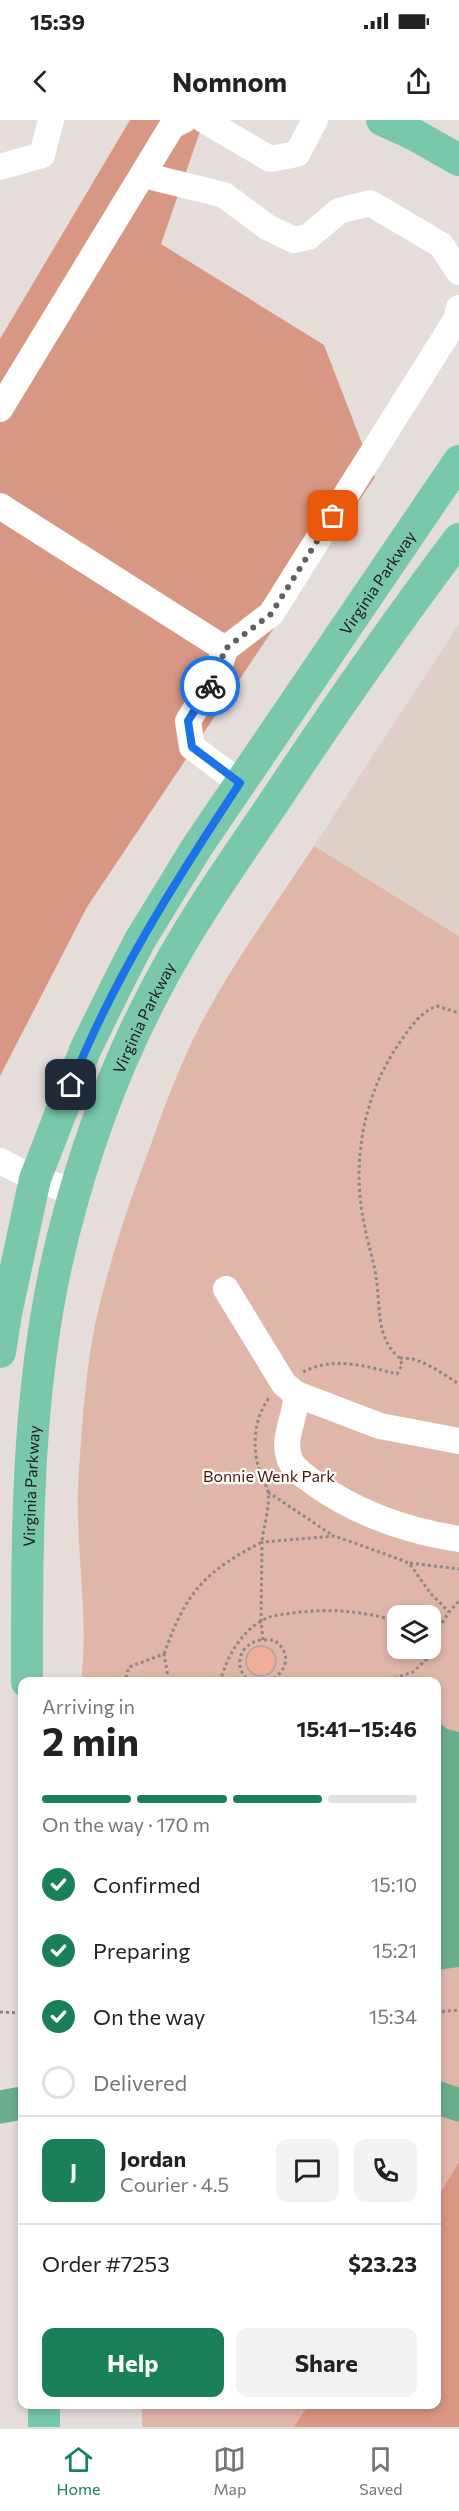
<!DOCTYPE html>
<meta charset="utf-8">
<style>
:root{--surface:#fff;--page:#f2f2f2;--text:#222;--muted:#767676;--line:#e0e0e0;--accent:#1a805a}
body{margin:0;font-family:Commissioner,sans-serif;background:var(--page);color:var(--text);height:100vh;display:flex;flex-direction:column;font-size:22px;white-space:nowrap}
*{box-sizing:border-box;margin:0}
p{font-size:20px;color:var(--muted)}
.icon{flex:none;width:33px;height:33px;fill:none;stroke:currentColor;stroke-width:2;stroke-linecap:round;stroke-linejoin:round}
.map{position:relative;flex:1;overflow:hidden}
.drawer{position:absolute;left:18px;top:1557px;width:423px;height:732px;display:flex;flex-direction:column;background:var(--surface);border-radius:12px;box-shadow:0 3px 9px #0003}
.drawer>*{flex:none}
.fabs{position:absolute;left:387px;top:1485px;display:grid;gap:12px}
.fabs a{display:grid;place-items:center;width:54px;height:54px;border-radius:12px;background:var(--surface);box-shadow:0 3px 9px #0003;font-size:30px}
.pin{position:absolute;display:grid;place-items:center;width:51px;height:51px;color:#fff;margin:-26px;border-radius:12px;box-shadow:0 3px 9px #0006}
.courier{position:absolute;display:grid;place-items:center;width:60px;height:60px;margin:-30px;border:4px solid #1a73e8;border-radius:50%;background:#fff;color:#222;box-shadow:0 2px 8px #0007}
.overview em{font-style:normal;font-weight:700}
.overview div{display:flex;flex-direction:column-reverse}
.overview{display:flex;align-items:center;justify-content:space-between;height:102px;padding:0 24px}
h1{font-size:39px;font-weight:700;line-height:45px}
.bar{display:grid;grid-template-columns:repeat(4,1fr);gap:9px 6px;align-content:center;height:72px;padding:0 24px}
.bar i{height:8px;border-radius:4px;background:var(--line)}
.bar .active{background:var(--accent)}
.bar p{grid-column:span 4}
.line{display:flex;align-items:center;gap:15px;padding:0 24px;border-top:2px solid var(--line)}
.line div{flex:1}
.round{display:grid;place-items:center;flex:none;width:63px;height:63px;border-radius:12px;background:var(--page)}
ol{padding:0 24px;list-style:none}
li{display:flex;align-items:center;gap:18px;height:66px}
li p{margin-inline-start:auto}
li .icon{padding:6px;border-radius:50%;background:var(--accent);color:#fff;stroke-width:4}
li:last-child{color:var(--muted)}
li i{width:33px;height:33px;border:3px solid var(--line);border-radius:50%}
.button{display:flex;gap:12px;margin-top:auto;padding:12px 24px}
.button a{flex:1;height:69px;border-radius:12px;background:var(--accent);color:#fff;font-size:24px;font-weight:700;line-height:69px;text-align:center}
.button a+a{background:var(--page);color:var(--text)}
.status{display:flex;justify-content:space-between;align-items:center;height:42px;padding:0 30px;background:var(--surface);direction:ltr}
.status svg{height:16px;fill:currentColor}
header{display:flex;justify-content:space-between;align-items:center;height:78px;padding:0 24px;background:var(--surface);font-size:27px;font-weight:700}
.dock{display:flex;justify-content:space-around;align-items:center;height:84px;border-top:2px solid var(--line);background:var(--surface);font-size:16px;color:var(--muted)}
.dock a{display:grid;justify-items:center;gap:3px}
.dock .active{color:var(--accent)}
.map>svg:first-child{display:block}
.built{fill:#dfcfc9}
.green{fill:#e0b6a8;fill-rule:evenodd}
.forest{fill:#d89782}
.water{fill:#6aad8d}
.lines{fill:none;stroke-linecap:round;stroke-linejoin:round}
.river{stroke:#6aad8d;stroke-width:33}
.building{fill:#f0ae98;stroke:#ada5a3;stroke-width:1.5}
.path{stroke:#8e8987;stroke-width:3;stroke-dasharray:3 3;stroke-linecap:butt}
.minor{stroke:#fff;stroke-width:26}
.major{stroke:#79c8ab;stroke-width:32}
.done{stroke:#64605e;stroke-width:6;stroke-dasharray:0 10.8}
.route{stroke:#1a73e8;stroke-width:8}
.labels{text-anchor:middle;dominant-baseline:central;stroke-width:4.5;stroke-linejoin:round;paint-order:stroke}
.street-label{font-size:16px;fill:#1f1c1b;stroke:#fff}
.park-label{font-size:16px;fill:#4f1601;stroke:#fff}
</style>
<div class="status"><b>15:39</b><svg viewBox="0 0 49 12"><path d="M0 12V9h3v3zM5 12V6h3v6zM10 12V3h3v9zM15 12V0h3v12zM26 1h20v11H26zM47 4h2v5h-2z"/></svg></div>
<header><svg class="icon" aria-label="back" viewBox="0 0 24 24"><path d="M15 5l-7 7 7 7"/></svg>Nomnom<svg class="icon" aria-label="share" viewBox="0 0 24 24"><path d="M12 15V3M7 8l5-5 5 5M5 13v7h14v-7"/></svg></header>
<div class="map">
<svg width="459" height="2307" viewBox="0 0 459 2307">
<rect width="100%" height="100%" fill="#e4ddda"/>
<path class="built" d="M459 504V816L314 726Z"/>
<g class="green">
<path d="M314 726 459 816V2042L437 2078 436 1562H81C90 1491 73 1420 79 1349 83 1295 86 1240 99 1187 113 1130 132 1074 153 1019 167 979 182 940 202 902 234 841 276 784 314 726ZM398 1496H430V1528H398Z"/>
<path d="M142 2285H308L294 2307H142Z"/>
</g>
<g class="forest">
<path d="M130 0H204L161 124 324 225 375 357 87 787 0 956V219Z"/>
<path d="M459 2042V2307H294L308 2285 436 2284 437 2078Z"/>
</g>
<path class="water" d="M437 1601 447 1609 459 1612V1847L437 1850Z"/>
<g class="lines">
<g class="river">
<path d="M436 1977 459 1985"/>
<path d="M0 1987 22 1983"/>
</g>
</g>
<circle class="building" cx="261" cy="1541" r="15"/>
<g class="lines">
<g class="path">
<path d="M400 1238C375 1219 381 1186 376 1157 374 1141 368 1125 365 1108 351 1047 362 980 396 928 408 911 418 893 437 886L459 893"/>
<path d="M303 1252C333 1236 366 1246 397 1254L402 1245 400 1238C422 1237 441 1253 459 1264"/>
<path d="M268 1372 332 1415"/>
<path d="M410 1443 459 1449"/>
<path d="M430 1510 437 1511"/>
<path d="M263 1520 261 1501 262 1422 334 1416 377 1431 409 1443 431 1474 449 1492"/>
<path d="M164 1534C186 1472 204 1452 262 1422 263 1409 271 1383 268 1371 266 1364 261 1357 259 1349 252 1326 254 1298 269 1278"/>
<path d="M126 1558 129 1547 164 1534 169 1562"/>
<path d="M113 1562 126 1558 137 1562"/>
<path d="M220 1562C227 1538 238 1515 261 1501 270 1495 281 1495 292 1493 332 1488 359 1491 398 1501"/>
<path d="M251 1562C235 1552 236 1530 254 1522 260 1519 268 1520 274 1520 293 1534 287 1552 268 1562"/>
<path d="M383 1562 413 1552 427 1539 437 1511 449 1492 459 1481"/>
<path d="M0 1892 22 1893"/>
<path d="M436 1892 459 1890"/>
</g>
<g class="minor">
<path d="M204 0 270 39 297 34 315 0"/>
<path d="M0 47 42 35 51 0"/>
<path d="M143 55 224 75 267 107 294 120 308 117 339 91 370 83 441 125 459 152"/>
<path d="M0 289 172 6 184 0"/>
<path d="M0 386 225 529 217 554 188 601 192 627 240 663"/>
<path d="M225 529 271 494 456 200 459 188"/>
<path d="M0 1041 35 1059 76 1072"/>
<path d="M226 1169 284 1264 296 1274 380 1306 459 1321"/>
<path d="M296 1274C297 1296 282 1316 289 1337 292 1349 305 1356 314 1363 358 1394 406 1411 459 1419"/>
</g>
<g class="major">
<path d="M382 0 415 15 459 40"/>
<path id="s1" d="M0 1232 6 1194 35 1059 86 928 121 857 140 820 197 727 459 341"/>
<path id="s2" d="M27 1562C27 1412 26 1262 63 1116 84 1032 115 946 156 869 190 803 233 743 274 682 333 593 394 505 459 419"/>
<path d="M44 2284V2307"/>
</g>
</g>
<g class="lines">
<path class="done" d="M210 566 217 554 225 529 271 494 333 396"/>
<path class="route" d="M71 965C114 857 176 760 240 663L192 627 188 601 210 566"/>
</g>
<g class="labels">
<g class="street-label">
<text stroke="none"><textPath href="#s1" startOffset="867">Virginia Parkway</textPath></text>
<text stroke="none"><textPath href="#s2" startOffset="682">Virginia Parkway</textPath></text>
<text stroke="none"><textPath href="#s2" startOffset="196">Virginia Parkway</textPath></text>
</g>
<g class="park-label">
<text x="269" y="1355">Bonnie Wenk Park</text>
</g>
</g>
</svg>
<div class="fabs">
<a><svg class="icon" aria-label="layers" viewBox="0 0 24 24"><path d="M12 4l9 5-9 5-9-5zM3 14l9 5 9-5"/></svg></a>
</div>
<div class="pin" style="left:333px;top:396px;background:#ea580c"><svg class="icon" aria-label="bag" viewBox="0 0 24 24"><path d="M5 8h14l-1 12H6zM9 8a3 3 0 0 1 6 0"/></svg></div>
<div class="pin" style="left:71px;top:965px;background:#1f2937"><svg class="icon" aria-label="home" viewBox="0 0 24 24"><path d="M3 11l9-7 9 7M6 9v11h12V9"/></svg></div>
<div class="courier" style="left:210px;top:566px"><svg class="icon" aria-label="bike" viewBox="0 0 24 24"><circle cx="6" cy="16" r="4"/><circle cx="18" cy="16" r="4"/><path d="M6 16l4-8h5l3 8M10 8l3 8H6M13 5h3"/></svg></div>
<section class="drawer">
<div class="overview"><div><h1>2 min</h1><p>Arriving in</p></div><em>15:41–15:46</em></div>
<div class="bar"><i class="active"></i><i class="active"></i><i class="active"></i><i></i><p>On the way · 170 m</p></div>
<ol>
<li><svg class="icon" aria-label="check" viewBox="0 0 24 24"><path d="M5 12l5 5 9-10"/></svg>Confirmed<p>15:10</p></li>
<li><svg class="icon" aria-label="check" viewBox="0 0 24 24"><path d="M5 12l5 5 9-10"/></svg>Preparing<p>15:21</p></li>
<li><svg class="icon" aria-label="check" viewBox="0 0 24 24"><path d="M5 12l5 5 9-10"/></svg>On the way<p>15:34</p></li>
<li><i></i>Delivered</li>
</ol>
<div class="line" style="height:108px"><b class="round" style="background:var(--accent);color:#fff">J</b><div><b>Jordan</b><p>Courier · 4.5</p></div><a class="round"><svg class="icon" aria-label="chat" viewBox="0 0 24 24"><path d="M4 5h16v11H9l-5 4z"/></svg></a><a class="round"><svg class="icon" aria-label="phone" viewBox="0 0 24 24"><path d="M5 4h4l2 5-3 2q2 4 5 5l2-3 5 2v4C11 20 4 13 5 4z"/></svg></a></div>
<div class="line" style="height:78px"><div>Order #7253</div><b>$23.23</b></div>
<div class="button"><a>Help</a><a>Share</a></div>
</section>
</div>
<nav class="dock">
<a class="active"><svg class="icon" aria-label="home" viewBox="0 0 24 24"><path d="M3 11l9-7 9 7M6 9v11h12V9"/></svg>Home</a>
<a><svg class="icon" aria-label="map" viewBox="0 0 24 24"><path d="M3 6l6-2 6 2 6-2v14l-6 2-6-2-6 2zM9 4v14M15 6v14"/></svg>Map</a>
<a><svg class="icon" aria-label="saved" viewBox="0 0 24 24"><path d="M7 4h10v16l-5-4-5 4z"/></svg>Saved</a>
</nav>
